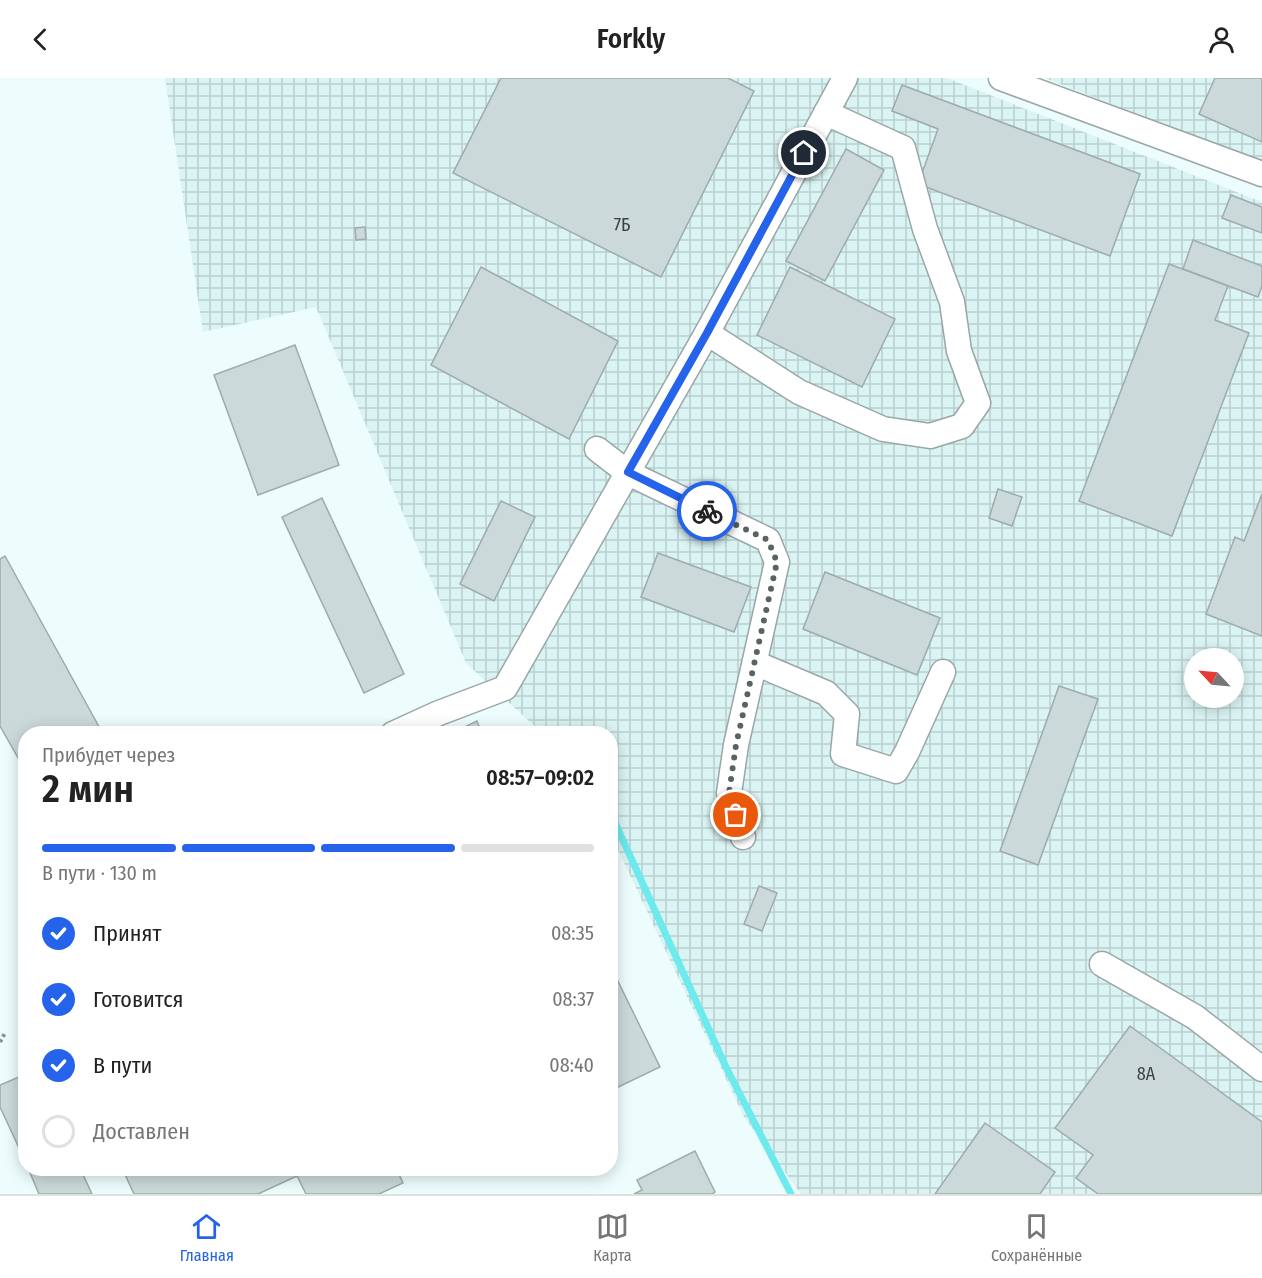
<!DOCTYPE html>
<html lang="ru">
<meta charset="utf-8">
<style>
:root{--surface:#fff;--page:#f2f2f2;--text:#222;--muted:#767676;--line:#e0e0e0;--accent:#2563eb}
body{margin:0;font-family:"Fira Sans Condensed",sans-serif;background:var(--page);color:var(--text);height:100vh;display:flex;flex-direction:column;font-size:22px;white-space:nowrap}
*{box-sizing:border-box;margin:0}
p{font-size:20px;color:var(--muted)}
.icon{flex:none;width:33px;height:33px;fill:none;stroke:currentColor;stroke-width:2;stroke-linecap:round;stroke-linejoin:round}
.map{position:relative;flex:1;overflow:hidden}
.sheet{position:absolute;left:18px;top:648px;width:600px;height:450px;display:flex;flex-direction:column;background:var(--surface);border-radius:24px;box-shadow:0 3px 15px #0003}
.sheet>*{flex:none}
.needle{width:39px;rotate:296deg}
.controls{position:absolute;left:1184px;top:570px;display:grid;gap:12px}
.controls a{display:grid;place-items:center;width:60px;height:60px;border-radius:50%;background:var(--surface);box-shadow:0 3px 15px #0003;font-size:30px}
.pin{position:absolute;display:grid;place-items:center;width:51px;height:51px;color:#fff;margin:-26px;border:3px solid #fff;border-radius:50%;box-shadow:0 2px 6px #0007}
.courier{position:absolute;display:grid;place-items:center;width:60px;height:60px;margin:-30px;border:4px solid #2563eb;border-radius:50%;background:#fff;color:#222;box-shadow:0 2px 8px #0007}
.summary em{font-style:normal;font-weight:600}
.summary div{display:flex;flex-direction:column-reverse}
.summary{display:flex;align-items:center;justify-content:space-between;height:102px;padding:0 24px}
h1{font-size:39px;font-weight:600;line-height:45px}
.bar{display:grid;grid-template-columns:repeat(4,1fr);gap:9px 6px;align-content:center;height:72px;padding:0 24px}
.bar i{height:8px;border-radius:4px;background:var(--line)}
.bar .current{background:var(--accent)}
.bar p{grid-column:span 4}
ol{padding:0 24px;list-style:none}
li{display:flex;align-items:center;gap:18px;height:66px}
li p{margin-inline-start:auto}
li .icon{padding:6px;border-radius:50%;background:var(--accent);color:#fff;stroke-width:4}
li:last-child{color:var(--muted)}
li i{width:33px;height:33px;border:3px solid var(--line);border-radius:50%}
header{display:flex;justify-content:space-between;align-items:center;height:78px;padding:0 24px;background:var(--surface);font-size:27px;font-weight:600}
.tab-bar{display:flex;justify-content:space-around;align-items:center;height:84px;border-top:2px solid var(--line);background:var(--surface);font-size:16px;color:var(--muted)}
.tab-bar a{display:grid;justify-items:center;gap:3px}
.tab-bar .current{color:var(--accent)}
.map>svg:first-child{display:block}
.industrial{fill:url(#industrial-grid);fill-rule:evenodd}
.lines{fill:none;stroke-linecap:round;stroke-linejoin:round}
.stream{stroke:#6deaee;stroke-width:7}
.building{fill:#cbd9da;stroke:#9dabab;stroke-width:1.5}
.minor-casing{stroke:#99a7a8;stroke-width:27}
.path{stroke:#889293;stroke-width:4;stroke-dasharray:3 3;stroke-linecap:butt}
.minor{stroke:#fff;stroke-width:24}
.done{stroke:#5a6363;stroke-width:6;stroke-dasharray:0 10.8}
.route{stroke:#2563eb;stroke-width:8}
.labels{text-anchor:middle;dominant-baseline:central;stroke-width:4.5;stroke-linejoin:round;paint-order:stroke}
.number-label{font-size:18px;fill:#3b4242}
</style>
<header><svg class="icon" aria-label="back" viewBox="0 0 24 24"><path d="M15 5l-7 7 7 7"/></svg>Forkly<svg class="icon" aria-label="person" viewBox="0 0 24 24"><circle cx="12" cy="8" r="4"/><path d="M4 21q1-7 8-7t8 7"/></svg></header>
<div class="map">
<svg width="1262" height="1116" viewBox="0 0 1262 1116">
<defs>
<pattern id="industrial-grid" width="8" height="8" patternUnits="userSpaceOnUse" patternTransform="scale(1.5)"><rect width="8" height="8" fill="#daf3f3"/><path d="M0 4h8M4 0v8" fill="none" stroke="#bacfcf"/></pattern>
</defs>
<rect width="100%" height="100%" fill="#edfcfd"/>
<g class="industrial">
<path d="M165 0H947L1262 124V1116H801L744 1039 611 757 610 656 542 655 466 585 316 229 203 254ZM1194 580H1233V620H1194Z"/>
<path d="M1045 0H1262V86Z"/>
</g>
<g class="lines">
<path class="stream" d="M612 738 726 989 791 1116"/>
</g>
<g class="building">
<path d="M501 0H728L754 13 661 199 453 95Z"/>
<path d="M1215 0H1262V64L1199 36Z"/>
<path d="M902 7 1140 96 1110 178 918 106 938 51 892 33Z"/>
<path d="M846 71 884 92 825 203 786 183Z"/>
<path d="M1231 117 1262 129V155L1222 140Z"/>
<path d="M365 149 366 161 356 162 355 150Z"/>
<path d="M1193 162 1262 188V208L1258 219 1183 191Z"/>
<path d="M1169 186 1228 208 1215 242 1249 255 1172 458 1079 423Z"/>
<path d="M481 189 618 263 569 361 431 287Z"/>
<path d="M790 189 895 241 862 309 757 257Z"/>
<path d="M295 267 339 387 258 417 214 297Z"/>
<path d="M998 411 1022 419 1012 448 989 440Z"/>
<path d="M1262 416V558L1206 536 1235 459 1244 463Z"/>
<path d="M322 420 404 596 364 615 282 439Z"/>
<path d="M501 423 535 439 494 523 460 506Z"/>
<path d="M658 475 751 509 734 554 641 519Z"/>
<path d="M5 478 103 656H26V694L0 648V481Z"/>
<path d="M825 494 940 540 917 597 803 551Z"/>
<path d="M1059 608 1098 621 1038 787 1000 773Z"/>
<path d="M477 643 482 656H450Z"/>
<path d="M759 808 777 815 762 853 744 846Z"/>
<path d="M610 887 660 989 610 1013Z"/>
<path d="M1130 948 1262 1044V1116H1098L1076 1100 1093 1077 1055 1050Z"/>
<path d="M26 996V1085L0 1029V1007Z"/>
<path d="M985 1045 1055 1094 1040 1116H935Z"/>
<path d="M695 1073 715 1114 712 1116H634L642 1112 637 1102Z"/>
<path d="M28 1090H80L92 1116H39Z"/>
<path d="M122 1090H396L403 1105 379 1116H306L297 1098 258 1116H134Z"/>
</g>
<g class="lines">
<defs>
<g id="minor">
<path d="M1001 0 1262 96"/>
<path d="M707 255 799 314 883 351 930 358 962 348 978 325 959 273 952 224 925 151 903 70 826 35"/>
<path d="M597 371 628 395 768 462 777 484 736 667 729 715 743 759"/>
<path d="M755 585 826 615 847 636 843 676 896 693 907 674 943 594"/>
<path d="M393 656 439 635 505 610 707 255 845 0"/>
<path d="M1102 886 1195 939 1262 991"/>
</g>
</defs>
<use href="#minor" class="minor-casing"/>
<path class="path" d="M0 964 5 955"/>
<use href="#minor" class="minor"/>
</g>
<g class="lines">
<path class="done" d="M707 433 768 462 777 484 736 667 729 715 736 737"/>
<path class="route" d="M707 433 628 394 707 255 804 75"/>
</g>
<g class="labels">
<g class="number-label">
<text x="622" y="147">7Б</text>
<text x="1146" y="996">8А</text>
</g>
</g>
</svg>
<div class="controls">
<a><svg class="needle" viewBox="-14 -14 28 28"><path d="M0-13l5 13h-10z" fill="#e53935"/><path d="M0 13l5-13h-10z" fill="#767676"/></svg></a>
</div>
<div class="pin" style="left:736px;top:737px;background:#ea580c"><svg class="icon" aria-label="bag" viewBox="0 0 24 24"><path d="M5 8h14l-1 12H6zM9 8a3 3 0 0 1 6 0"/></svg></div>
<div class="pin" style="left:804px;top:75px;background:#1f2937"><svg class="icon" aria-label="home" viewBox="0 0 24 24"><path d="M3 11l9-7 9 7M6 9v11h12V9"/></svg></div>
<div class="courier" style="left:707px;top:433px"><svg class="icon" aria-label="bike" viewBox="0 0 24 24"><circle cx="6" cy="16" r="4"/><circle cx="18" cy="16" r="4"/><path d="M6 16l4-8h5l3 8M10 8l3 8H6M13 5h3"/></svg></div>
<section class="sheet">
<div class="summary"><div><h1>2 мин</h1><p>Прибудет через</p></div><em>08:57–09:02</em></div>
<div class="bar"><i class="current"></i><i class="current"></i><i class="current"></i><i></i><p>В пути · 130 m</p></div>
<ol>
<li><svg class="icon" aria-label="check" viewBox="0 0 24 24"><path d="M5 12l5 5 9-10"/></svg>Принят<p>08:35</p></li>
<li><svg class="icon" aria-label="check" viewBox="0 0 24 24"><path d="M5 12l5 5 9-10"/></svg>Готовится<p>08:37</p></li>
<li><svg class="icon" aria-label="check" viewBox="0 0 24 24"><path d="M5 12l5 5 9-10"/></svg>В пути<p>08:40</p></li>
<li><i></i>Доставлен</li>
</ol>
</section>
</div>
<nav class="tab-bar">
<a class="current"><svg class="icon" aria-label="home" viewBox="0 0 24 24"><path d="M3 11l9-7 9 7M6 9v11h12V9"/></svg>Главная</a>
<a><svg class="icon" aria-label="map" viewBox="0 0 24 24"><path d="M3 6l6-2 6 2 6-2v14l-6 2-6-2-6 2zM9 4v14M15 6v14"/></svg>Карта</a>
<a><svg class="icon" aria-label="saved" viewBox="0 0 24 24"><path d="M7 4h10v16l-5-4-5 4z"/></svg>Сохранённые</a>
</nav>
